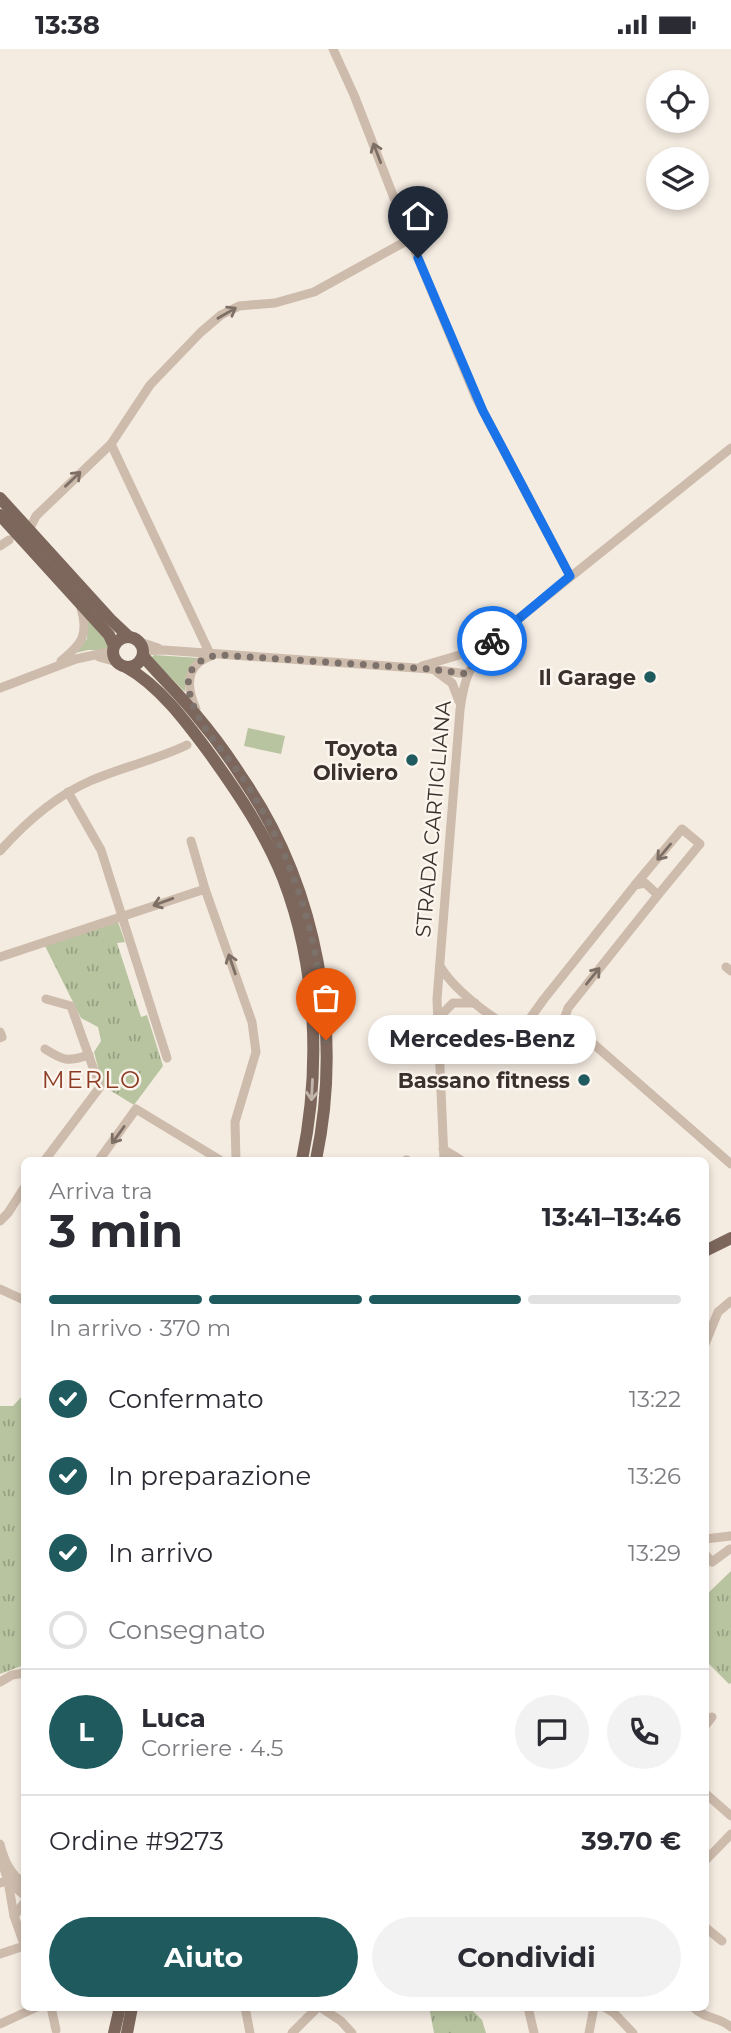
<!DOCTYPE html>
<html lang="it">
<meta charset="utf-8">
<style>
:root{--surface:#fff;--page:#f2f2f3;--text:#2b2b33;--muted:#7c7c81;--line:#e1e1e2;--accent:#1f5a5e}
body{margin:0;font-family:Montserrat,sans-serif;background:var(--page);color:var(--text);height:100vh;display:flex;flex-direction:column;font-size:26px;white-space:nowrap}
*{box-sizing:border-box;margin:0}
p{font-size:23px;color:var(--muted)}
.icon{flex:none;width:38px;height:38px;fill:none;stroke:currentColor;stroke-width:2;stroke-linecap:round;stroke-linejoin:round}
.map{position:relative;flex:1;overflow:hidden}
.drawer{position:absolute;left:21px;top:1108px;width:688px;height:854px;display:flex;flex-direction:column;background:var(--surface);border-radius:10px;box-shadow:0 4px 10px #0003}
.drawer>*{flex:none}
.tools{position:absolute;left:646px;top:21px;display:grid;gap:14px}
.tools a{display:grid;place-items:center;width:63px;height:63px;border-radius:50%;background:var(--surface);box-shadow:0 4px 10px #0003;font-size:35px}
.pin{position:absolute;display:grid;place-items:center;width:60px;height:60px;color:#fff;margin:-72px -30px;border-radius:50% 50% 50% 0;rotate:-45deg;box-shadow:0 0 7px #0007}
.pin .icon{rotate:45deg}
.courier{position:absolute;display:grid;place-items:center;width:70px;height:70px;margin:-35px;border:5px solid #1a73e8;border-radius:50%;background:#fff;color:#222;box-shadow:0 2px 9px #0007}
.bubble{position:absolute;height:49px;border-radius:24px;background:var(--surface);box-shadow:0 4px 10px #0003;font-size:23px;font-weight:700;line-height:49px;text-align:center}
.summary em{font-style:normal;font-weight:700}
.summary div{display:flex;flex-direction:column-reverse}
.summary{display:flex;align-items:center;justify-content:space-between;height:119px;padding:0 28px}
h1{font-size:46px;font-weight:700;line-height:52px}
.bar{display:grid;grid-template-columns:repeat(4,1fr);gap:10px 7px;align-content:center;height:84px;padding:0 28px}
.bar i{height:9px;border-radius:5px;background:var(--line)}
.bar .active{background:var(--accent)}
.bar p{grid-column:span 4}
.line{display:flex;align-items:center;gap:18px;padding:0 28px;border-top:2px solid var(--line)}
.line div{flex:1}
.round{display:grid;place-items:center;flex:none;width:74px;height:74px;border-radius:37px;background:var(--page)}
ol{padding:0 28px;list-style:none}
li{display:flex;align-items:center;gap:21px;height:77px}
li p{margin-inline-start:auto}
li .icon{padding:7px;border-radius:50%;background:var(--accent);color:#fff;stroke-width:4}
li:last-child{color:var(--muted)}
li i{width:38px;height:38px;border:4px solid var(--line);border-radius:50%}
.action{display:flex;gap:14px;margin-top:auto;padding:14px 28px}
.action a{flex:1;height:80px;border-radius:42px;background:var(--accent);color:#fff;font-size:28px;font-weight:700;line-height:80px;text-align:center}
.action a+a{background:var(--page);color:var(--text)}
.status{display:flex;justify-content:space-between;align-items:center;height:49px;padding:0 35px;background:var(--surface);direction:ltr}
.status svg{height:19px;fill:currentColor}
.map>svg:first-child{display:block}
.grass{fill:#b8c4a0}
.park{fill:url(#park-tufts)}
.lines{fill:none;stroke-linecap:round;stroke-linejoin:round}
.minor{stroke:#cdbbac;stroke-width:9}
.major{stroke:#7d675c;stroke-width:12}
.oneway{stroke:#7d6f65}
.oneway2{stroke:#c2b5ac}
.done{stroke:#7c716b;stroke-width:7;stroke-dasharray:0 12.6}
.route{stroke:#1a73e8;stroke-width:9}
.poi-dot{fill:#1f5a5e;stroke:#fbf5ee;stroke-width:2.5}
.labels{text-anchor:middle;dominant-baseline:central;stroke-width:5;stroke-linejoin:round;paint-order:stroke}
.poi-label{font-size:21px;font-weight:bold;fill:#3b302b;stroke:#fbf5ee;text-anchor:end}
.street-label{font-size:21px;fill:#3b302b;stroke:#fbf5ee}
.quarter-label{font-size:24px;letter-spacing:2px;fill:#8c3b22;stroke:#fbf5ee}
</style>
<div class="status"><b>13:38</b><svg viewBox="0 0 49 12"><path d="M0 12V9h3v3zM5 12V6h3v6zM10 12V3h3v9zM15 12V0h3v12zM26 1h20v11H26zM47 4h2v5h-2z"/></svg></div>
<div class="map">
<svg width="731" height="1984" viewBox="0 0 731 1984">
<defs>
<pattern id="park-tufts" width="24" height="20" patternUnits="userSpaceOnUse" patternTransform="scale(1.75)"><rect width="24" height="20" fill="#b8c4a0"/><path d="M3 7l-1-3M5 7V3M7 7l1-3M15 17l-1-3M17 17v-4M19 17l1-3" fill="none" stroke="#97a083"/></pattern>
</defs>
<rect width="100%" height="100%" fill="#f4ebe1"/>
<g class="grass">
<path d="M88 570 111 595 110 601H88L75 604 87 590Z"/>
<path d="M154 606 199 609 186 627 185 643 151 609Z"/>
<path d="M248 679 285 687 281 705 244 697Z"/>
</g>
<g class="park">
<path d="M118 873 125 893 117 894 141 968 147 966 163 1017 134 1056 103 1037 94 1003 101 992 98 978 81 969 45 897Z"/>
<path d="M24 1345V1616L0 1625V1357H13Z"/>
<path d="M731 1522V1634L729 1635 705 1611V1547Z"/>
<path d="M429 1958H469L482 1971 486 1984H434Z"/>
</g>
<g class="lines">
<g class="minor">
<path d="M333 0 354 46 410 190 476 349 570 527"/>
<path d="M111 395 210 605"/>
<path d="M29 481 36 467 111 395 150 336 201 283 221 266 239 257 275 254 314 243 410 190"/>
<path d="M0 497 9 491"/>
<path d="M140 593 158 599"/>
<path d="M144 602 163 601 430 620 467 625"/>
<path d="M99 608 117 613"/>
<path d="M61 612C82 595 89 586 81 559"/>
<path d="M422 617 473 602 485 595"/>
<path d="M437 623 452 634 459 652"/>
<path d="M0 639 76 610 113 602"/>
<path d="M196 660C186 638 185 616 211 607"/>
<path d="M68 743 101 801 167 1009"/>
<path d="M191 792 205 840 252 973 256 1003 235 1073 236 1111"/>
<path d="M0 802C25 774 56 747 90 732 122 718 156 711 187 696"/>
<path d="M635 836 682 780 700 795 658 846"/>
<path d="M0 908 205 840"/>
<path d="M440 917C452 938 490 970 514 979 538 987 565 983 589 991L731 1115"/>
<path d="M726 918 731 922"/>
<path d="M437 970 453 954H475"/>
<path d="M529 982 531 968 544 950 635 836 645 834 658 846 568 959 559 985"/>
<path d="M0 983 2 988 0 989"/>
<path d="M45 1000C64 1012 67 1013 89 1006"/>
<path d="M443 1100 461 1111"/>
<path d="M45 1111 100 1038 71 957 46 950"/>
<path d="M99 1111 136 1060 220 1111"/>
<path d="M406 1111H407"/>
<path d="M444 1111 437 950 460 661C464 629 470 615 492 591L731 399"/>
<path d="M0 1172 8 1164 24 1139"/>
<path d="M0 1240 24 1251"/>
<path d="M705 1295 718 1263 731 1252"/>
<path d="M705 1490 731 1487"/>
<path d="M705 1505 712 1513 730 1500"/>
<path d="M0 1633 12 1626 24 1624"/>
<path d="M705 1677 712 1668"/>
<path d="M705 1744 731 1767"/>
<path d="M0 1795C4 1811 10 1825 24 1834"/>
<path d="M0 1807 8 1832 24 1846"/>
<path d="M705 1812 731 1785"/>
<path d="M0 1834 8 1832 14 1867 24 1895"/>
<path d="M14 1867 24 1854"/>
<path d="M705 1878 722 1892"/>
<path d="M0 1905 24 1897"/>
<path d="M51 1958 56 1981"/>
<path d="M245 1958 250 1984"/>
<path d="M320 1958 341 1972 352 1984"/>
<path d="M528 1958 534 1984"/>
<path d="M604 1958 614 1964 633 1984"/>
<path d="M693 1958C708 1972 716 1966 731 1978"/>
<path d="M0 1975 37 1958"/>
<path d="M292 1984 318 1958"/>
<path d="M589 1984 594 1958"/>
</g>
<g class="major">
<path d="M0 449 110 570 128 587"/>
<path d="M0 466 109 586 114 597"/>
<circle cx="128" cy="603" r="15"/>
<path d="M143 607C160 627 179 645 196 666 213 686 229 708 243 730 318 839 343 983 316 1111"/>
<path d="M126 618C160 637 187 674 210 705 238 744 265 784 283 829 317 917 321 1019 302 1111"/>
<path d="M705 1202 731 1189"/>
<path d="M114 1984 120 1958"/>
<path d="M127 1984 132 1958"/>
</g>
</g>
<defs><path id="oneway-shaft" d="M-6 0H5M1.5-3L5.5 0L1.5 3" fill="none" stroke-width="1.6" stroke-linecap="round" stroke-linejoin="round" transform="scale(1.75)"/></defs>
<g class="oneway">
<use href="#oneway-shaft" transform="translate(377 104) rotate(-111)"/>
<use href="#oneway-shaft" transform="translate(227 264) rotate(-30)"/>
<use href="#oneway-shaft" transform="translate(73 430) rotate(-44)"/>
<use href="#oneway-shaft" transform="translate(664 803) rotate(130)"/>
<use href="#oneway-shaft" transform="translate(163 853) rotate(160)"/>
<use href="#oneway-shaft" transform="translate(232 915) rotate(-109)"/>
<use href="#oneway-shaft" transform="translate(593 927) rotate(-51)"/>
<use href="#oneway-shaft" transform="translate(118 1086) rotate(126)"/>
</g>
<use class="oneway2" href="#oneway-shaft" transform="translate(312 1041) rotate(93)"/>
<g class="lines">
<path class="done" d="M326 991C320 894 298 817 246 734 228 705 194 676 189 640 185 619 201 608 220 606L430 620 467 625 478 606 492 592"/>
<path class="route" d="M418 209 483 362 570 527 492 592"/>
</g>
<g class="poi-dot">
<circle cx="650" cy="628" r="7"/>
<circle cx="412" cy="711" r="7"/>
<circle cx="584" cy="1031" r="7"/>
</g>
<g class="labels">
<g class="poi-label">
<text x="636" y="628">Il Garage</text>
<text x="398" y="699">Toyota<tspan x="398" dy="24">Oliviero</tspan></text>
<text x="570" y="1031">Bassano fitness</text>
</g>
<g class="street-label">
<text transform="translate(433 770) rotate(-85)">STRADA CARTIGLIANA</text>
</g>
<g class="quarter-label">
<text x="92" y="1030">MERLO</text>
</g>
</g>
</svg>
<div class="tools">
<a><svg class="icon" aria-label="locate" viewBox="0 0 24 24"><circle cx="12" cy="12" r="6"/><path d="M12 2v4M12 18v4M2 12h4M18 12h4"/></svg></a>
<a><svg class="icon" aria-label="layers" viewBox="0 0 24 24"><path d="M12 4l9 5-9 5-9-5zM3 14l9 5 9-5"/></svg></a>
</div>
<div class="pin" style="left:326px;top:991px;background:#ea580c"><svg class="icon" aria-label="bag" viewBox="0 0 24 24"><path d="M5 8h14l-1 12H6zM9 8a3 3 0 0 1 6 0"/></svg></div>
<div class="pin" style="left:418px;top:209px;background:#1f2937"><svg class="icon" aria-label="home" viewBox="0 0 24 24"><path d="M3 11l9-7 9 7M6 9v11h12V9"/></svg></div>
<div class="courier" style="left:492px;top:592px"><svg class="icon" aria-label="bike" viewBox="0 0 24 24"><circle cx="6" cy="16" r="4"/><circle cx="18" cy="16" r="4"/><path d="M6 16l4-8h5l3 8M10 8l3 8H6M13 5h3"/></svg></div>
<div class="bubble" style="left:368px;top:966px;width:228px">Mercedes-Benz</div>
<section class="drawer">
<div class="summary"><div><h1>3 min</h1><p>Arriva tra</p></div><em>13:41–13:46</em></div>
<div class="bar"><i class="active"></i><i class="active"></i><i class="active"></i><i></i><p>In arrivo · 370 m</p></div>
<ol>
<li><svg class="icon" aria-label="check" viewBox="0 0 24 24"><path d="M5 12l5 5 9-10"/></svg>Confermato<p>13:22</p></li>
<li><svg class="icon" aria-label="check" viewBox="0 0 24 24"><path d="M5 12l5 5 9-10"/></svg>In preparazione<p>13:26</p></li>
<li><svg class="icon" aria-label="check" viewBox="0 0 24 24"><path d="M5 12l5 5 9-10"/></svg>In arrivo<p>13:29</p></li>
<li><i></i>Consegnato</li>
</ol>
<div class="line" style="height:126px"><b class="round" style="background:var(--accent);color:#fff">L</b><div><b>Luca</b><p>Corriere · 4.5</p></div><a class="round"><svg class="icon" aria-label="chat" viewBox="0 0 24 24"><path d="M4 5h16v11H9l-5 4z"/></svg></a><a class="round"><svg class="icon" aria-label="phone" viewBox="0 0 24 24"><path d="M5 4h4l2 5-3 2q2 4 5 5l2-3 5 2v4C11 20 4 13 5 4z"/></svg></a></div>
<div class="line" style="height:91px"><div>Ordine #9273</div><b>39.70 €</b></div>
<div class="action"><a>Aiuto</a><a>Condividi</a></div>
</section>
</div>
